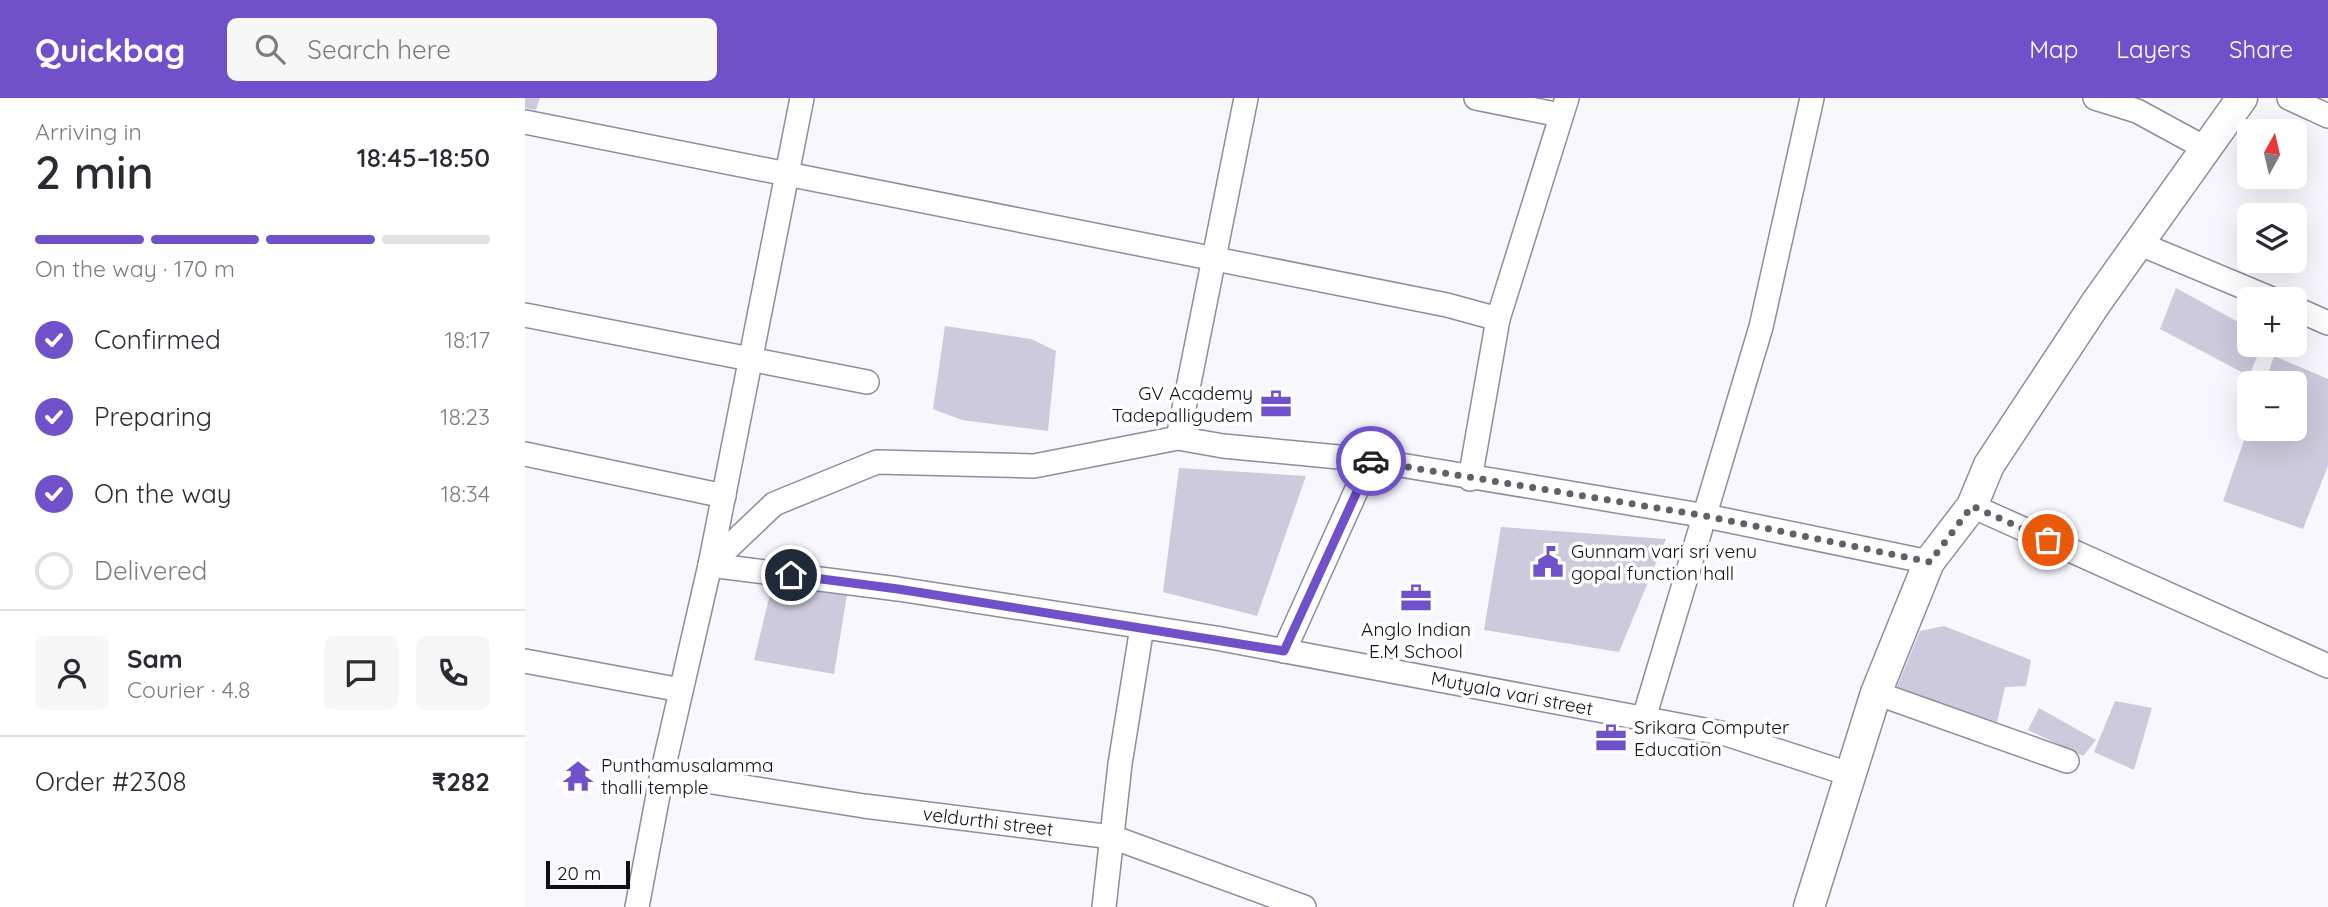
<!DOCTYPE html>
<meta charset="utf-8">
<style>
:root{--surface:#fff;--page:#f7f7f7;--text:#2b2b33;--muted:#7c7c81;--line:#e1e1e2;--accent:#7151ca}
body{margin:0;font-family:Quicksand,sans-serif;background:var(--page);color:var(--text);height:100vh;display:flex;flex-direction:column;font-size:26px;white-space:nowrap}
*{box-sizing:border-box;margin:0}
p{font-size:23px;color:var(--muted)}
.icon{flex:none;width:38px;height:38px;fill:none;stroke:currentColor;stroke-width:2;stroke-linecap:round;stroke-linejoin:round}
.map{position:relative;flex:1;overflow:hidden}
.panel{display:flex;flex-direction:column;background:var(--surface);width:525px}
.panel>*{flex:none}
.needle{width:46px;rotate:8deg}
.buttons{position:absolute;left:1712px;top:21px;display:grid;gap:14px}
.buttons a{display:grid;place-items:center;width:70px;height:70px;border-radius:10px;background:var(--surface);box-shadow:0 7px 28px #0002;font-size:35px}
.scale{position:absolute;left:21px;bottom:18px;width:84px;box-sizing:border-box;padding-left:7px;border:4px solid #0f0f15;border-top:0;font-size:19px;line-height:24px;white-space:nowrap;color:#0f0f15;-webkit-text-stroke:5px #fff;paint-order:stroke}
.pin{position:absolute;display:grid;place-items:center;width:60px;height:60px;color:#fff;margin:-30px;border:4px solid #fff;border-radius:50%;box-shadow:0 2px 7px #0007}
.courier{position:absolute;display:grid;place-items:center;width:70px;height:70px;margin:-35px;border:5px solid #7151ca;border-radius:50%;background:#fff;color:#222;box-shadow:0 2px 9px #0007}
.summary em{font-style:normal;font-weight:600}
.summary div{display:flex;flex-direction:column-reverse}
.summary{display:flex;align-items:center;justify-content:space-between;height:119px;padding:0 35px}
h1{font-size:46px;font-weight:600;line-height:52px}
.bar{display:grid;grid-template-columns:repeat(4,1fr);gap:10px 7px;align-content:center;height:84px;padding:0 35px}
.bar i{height:9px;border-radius:5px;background:var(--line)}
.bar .active{background:var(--accent)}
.bar p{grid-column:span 4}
.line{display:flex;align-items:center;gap:18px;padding:0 35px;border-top:2px solid var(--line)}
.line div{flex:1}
.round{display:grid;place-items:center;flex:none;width:74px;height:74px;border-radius:10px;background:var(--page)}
ol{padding:0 35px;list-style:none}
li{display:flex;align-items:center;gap:21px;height:77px}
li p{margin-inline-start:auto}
li .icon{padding:7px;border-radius:50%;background:var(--accent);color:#fff;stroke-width:4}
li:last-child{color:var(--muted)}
li i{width:38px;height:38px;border:4px solid var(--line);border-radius:50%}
header{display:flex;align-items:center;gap:42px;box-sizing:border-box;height:98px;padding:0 35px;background:var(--accent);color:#fff}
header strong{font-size:33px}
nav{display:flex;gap:38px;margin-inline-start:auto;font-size:24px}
.search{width:490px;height:63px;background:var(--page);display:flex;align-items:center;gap:18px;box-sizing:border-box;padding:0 24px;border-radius:10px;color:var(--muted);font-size:26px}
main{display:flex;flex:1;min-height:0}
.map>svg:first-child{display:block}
.building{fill:#cccadc}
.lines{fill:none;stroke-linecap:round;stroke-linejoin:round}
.minor-casing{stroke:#8e8c9d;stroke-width:26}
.tertiary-casing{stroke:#8e8c9d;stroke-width:33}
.minor{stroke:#fff;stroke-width:23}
.tertiary{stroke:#fff;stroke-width:30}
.done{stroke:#616067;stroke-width:7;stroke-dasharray:0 12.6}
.route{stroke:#7151ca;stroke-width:9}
.labels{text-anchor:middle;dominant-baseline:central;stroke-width:7;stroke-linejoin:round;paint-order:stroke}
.poi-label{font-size:19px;fill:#0f0f15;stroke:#fff;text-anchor:start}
.street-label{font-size:19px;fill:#0f0f15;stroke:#fff}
</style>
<header>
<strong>Quickbag</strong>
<div class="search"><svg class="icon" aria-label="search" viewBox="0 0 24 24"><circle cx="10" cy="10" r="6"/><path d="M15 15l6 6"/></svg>Search here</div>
<nav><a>Map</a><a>Layers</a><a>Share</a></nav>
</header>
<main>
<section class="panel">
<div class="summary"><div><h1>2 min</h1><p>Arriving in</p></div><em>18:45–18:50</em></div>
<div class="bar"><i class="active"></i><i class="active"></i><i class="active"></i><i></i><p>On the way · 170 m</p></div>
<ol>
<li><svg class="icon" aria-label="check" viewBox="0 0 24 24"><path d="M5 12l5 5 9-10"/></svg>Confirmed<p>18:17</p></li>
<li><svg class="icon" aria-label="check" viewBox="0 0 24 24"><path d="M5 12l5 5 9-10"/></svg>Preparing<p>18:23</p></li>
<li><svg class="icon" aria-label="check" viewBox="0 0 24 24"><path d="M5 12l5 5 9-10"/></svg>On the way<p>18:34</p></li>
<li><i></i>Delivered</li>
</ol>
<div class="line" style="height:126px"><a class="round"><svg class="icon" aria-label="person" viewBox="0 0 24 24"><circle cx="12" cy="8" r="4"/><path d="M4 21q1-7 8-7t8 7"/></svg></a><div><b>Sam</b><p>Courier · 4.8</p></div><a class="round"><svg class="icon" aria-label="chat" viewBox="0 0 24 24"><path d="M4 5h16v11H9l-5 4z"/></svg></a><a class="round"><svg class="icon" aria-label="phone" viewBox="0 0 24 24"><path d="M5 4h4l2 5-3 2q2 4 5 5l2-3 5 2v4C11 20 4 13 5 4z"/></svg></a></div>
<div class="line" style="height:91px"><div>Order #2308</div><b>₹282</b></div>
</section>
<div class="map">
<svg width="1803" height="809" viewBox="0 0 1803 809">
<rect width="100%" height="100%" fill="#f8f7fe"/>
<g class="building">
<path d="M0 0H15L11 12 0 10Z"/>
<path d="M1651 190 1724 230V247H1737L1724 278 1635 231Z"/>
<path d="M420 228 506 241 531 253 523 333 437 322 408 311Z"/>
<path d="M1749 258 1803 281V368L1778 431 1698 403 1723 331H1769V285H1740Z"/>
<path d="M654 370 781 378 732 518 638 494Z"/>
<path d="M976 429 1141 441 1094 554 959 532Z"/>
<path d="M247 488 322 497 309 576 229 562Z"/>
<path d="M1419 528 1506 562 1501 588 1480 589 1472 624 1371 591 1395 533Z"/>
<path d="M1590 603 1627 610 1609 672 1569 654Z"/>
<path d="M1514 610 1571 642 1558 658 1503 632Z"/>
</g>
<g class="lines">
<defs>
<g id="minor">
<path d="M951 0 1035 17"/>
<path d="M1570 0 1612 13 1680 50"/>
<path d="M1764 0 1803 18"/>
<path d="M0 24 922 207 973 221"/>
<path d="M1613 145 1747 201"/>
<path d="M1769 210 1803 225"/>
<path d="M0 217 342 284"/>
<path d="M653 340 721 0"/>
<path d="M0 356 199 398"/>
<path d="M945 381 973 221 1042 0"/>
<path d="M1447 408 1803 568"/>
<path d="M185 467 249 406 352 364 509 368 653 340 698 348 845 362 1027 392 1181 418 1404 464"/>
<path d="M185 467 373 491 691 540 1201 636 1327 677"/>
<path d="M759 553 845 362"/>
<path d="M0 563 156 592"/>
<path d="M1351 595 1542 663"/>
<path d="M1119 620 1236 229 1287 0"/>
<path d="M137 676 339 708 587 739 779 809"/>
<path d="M112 809 137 676 185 467 277 0"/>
<path d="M579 809 595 666 617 529"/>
</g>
<path id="tertiary" d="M1284 809 1351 595 1404 464 1447 408 1464 367 1571 205 1717 0"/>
</defs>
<use href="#minor" class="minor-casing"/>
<use href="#tertiary" class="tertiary-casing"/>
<use href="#minor" class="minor"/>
<use href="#tertiary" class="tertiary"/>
</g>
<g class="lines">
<path class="done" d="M846 363 1181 418 1405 464 1447 408 1523 442"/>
<path class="route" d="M266 477 373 491 759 553 846 363"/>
</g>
<defs>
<symbol id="office-bare" viewBox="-9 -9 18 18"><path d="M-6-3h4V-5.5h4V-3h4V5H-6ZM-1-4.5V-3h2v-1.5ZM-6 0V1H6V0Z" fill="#7151ca" stroke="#fff" stroke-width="2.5" paint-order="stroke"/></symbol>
<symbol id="civic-bare" viewBox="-9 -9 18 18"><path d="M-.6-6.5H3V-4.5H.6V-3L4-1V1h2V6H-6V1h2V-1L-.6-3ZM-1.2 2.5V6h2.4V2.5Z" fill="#7151ca" stroke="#fff" stroke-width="2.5" paint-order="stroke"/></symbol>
<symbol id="temple-bare" viewBox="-9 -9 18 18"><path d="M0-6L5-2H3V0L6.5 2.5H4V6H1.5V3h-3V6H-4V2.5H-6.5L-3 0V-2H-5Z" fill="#7151ca" stroke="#fff" stroke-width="2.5" paint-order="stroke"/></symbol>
</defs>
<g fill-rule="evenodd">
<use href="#office-bare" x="729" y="284" width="44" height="44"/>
<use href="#civic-bare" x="1001" y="442" width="44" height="44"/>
<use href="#office-bare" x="869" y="478" width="44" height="44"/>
<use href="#office-bare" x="1064" y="618" width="44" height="44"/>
<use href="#temple-bare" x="31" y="656" width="44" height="44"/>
</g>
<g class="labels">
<g class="poi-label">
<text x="728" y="295" text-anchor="end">GV Academy<tspan x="728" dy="22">Tadepalligudem</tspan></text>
<text x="1046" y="453">Gunnam vari sri venu<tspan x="1046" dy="22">gopal function hall</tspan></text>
<text x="891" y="531" text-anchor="middle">Anglo Indian<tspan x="891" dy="22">E.M School</tspan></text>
<text x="1109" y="629">Srikara Computer<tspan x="1109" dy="22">Education</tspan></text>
<text x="76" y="667">Punthamusalamma<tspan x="76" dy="22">thalli temple</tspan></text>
</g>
<g class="street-label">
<text transform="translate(987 595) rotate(11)">Mutyala vari street</text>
<text transform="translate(463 723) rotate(7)">veldurthi street</text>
</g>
</g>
</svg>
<div class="buttons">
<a><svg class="needle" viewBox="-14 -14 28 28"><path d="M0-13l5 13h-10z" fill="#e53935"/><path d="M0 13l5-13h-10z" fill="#7c7c81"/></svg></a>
<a><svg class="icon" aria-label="layers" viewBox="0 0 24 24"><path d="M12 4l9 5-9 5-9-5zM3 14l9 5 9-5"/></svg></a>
<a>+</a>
<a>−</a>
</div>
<div class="scale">20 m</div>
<div class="pin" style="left:1523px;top:442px;background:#ea580c"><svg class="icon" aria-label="bag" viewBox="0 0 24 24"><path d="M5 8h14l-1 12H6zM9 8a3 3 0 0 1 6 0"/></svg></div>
<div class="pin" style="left:266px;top:477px;background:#1f2937"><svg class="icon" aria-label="home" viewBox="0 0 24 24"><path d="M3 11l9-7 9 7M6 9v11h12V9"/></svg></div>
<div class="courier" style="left:846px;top:363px"><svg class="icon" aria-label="car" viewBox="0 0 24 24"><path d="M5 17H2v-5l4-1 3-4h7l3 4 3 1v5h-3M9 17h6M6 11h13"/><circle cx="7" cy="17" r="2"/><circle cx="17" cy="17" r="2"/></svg></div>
</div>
</main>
